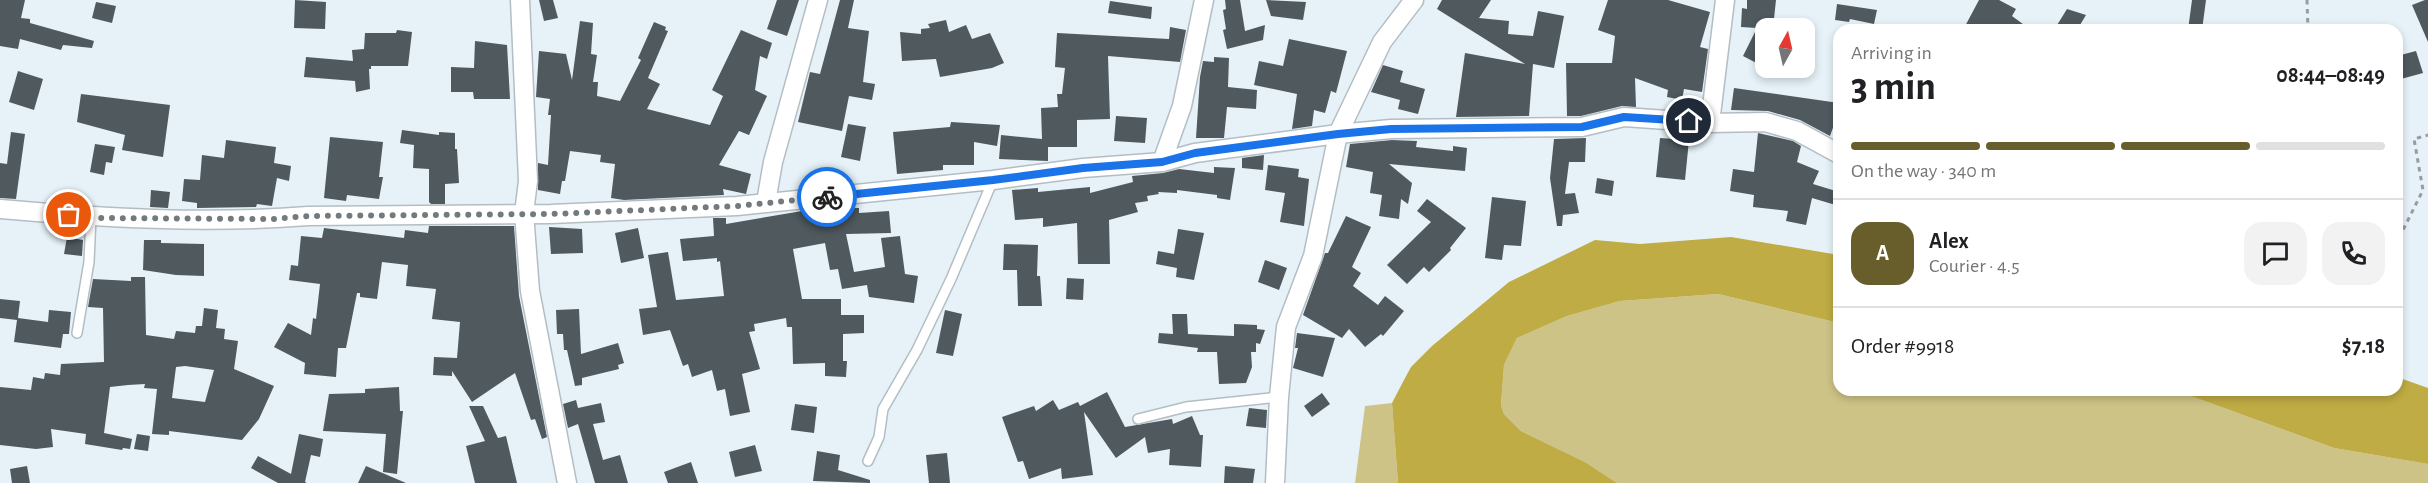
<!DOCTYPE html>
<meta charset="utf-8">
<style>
:root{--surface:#fff;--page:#f2f2f2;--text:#202124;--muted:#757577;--line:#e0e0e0;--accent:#685e2b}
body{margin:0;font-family:"Alegreya Sans",sans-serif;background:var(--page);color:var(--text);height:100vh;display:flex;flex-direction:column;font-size:22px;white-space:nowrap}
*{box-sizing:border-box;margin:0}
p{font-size:20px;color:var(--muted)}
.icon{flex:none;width:33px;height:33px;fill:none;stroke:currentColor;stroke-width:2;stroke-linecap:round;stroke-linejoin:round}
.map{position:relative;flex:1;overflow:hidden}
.side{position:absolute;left:1833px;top:24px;width:570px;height:372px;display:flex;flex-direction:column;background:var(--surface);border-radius:18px;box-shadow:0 3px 9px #0003}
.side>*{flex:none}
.needle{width:39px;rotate:8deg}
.fabs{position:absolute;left:1755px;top:18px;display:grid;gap:12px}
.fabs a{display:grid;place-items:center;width:60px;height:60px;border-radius:12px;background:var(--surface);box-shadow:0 3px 9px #0003;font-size:30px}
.pin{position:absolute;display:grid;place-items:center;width:51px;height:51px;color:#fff;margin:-26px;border:3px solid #fff;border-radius:50%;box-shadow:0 2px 6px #0007}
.courier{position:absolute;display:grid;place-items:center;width:60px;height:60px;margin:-30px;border:4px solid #1a73e8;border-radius:50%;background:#fff;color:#222;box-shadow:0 2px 8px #0007}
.head em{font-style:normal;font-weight:600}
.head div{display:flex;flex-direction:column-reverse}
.head{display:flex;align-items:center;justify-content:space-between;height:102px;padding:0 18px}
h1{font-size:39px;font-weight:600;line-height:45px}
.bar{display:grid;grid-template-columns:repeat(4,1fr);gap:9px 6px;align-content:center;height:72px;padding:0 18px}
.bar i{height:8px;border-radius:4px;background:var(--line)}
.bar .active{background:var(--accent)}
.bar p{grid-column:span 4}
.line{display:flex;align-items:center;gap:15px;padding:0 18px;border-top:2px solid var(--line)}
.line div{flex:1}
.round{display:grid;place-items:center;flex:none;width:63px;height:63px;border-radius:18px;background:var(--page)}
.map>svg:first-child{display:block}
.green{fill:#cec387}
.water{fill:#bfac44}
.building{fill:#4f595e;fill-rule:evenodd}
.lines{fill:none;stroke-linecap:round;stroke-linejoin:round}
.lane-casing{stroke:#b3bec4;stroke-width:12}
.street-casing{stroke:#b3bec4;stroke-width:21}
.path{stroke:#959da1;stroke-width:3;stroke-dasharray:4.5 4.5;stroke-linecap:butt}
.lane{stroke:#fff;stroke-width:9}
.street{stroke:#fff;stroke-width:18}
.done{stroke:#737a7e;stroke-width:6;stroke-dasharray:0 10.8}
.route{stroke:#1a73e8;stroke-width:8}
</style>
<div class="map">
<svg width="2428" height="483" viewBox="0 0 2428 483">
<rect width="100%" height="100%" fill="#e6f2f8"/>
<g class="green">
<path d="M1718 294 1839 323V390H2174L2334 448 2428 464V483H1617L1585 462 1521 431 1504 414 1501 405 1504 365 1517 338 1567 316 1620 301Z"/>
<path d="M1392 403 1398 483H1355L1365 406Z"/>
</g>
<g class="water">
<path d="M1731 237 1839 255V323L1718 294 1620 301 1567 316 1517 338 1504 365 1501 405 1504 414 1521 431 1585 462 1617 483H1398L1392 403 1404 380 1411 367 1432 346 1509 282 1595 240 1640 244Z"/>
<path d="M2397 377 2428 388V464L2334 448 2174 390H2397Z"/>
</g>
<g class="building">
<path d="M0 0H25L21 18 30 19V23L94 41 92 48 63 45 61 50 20 39 18 49 0 46Z"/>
<path d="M295 0 326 2 325 29 294 28Z"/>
<path d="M539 0H553L558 18 544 21Z"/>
<path d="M777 0H799L787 36 767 29Z"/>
<path d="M840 0H854L848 28 869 31 863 82 875 84 872 100 849 96 842 131 798 122 810 72 820 74Z"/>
<path d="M1225 0H1240L1245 31 1265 25 1263 40 1227 49 1223 30 1226 29 1223 10 1226 9Z"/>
<path d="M1266 0 1306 2 1303 20 1271 16Z"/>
<path d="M1442 0H1491L1479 18 1509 21 1508 34 1533 36 1538 11 1564 16 1554 68 1533 64 1529 116 1456 117 1465 53 1525 64 1437 9Z"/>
<path d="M1608 0H1668L1710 12 1700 47 1708 49 1702 92 1684 89 1682 100 1667 97 1668 90 1635 78 1636 107 1622 106 1581 116H1567L1566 63H1612L1615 36 1598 30Z"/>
<path d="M1747 0H1776L1773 28H1766V68L1743 56 1757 28 1741 27 1742 8 1747 9Z"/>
<path d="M1979 0H1999L2016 9 2012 16 2031 30H1963Z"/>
<path d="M2192 0H2206L2202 30H2188Z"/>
<path d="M2425 0H2428V42L2412 5Z"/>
<path d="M1110 1 1152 7 1151 19 1108 13Z"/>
<path d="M96 2 116 6 112 23 92 18Z"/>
<path d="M1837 4 1877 10 1874 24 1850 19 1849 22 1835 20Z"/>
<path d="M2067 9 2086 15 2077 30H2054Z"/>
<path d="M946 20 949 32 966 25 972 39 990 33 1004 63 992 68 940 77 936 59 902 61 900 32 921 34V29L930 28 928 24Z"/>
<path d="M580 21 593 23 591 54 597 55 593 82H598L597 96 620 101 641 60 638 58 654 22 666 27 665 30 668 31 648 78 660 84 647 109 710 125 723 96 712 90 741 30 772 43 767 59 760 56 755 90 767 96 749 135 739 131 719 165 751 174 746 194 723 189 724 195 624 200 611 198 615 164 600 162 601 155 570 151 565 181H562L560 194 538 190V163L548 165 551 115H548L550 99 536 97 539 51 566 54 572 80Z"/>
<path d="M1170 27 1186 30 1180 62 1108 56 1110 119 1077 120V147H1048V161L999 159 1001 135 1042 139 1041 108 1058 107 1057 94H1062L1065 68 1055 67 1057 33 1169 39Z"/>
<path d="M397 30 412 32 408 66H371V69H369L370 89 356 92 355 81 304 77 306 57 353 61 352 50 364 49 365 33H396Z"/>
<path d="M1289 39 1347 51 1336 93 1331 91 1325 113 1314 110 1312 126 1292 129 1297 94 1254 85 1259 61 1283 66Z"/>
<path d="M475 41 507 45 510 99H474L473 92H451V67L474 68Z"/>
<path d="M2416 51 2423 73 2401 79 2397 56Z"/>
<path d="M1214 57 1229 58 1228 87 1257 90 1256 109 1227 107 1224 138H1196L1200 77 1203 61 1214 62Z"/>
<path d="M1383 65 1403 71 1400 82 1425 89 1418 114 1398 109 1400 100 1371 92Z"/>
<path d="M18 71 43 79 34 110 9 102Z"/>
<path d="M1734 88 1839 103V111L1830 136 1800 120 1768 111 1731 110Z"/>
<path d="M81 94 170 105 163 157 122 150 125 135 77 122Z"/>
<path d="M1116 116 1147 118 1145 143 1114 141Z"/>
<path d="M951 122 1000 125 997 146 974 142V165H943V170L897 174 893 132 950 127Z"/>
<path d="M848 124 866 127 860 161 841 157Z"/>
<path d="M402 130 439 135V132L455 133V149H457L459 183 445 184V204H431L429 202V169L413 168 414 145 400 143Z"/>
<path d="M11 132 25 134 16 199 0 198V163L7 164Z"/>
<path d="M1758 133 1793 141 1801 146 1797 162 1819 171 1813 184 1839 192V206L1812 198 1806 225 1786 221 1788 211 1753 207 1754 195 1730 191 1733 169 1754 172Z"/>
<path d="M330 137 383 142 379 177H383L379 199 347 195 346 201 324 198Z"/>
<path d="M1586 138 1585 162H1569L1565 194 1575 193 1579 213 1563 215 1562 226H1557L1550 178 1554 139Z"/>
<path d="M1660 138 1689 140 1685 180 1656 177Z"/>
<path d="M226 140 276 147 274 163 291 166 289 181 277 178 272 206 257 204 256 207 197 208V203L182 201 184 179 200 180 202 155 224 158Z"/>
<path d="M1392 140 1417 141 1416 147 1453 151V146L1467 148 1465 171 1389 164 1412 183 1408 204 1401 199 1399 219 1379 216 1382 195 1370 193 1373 172 1346 167 1350 144Z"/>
<path d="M95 144 115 147 112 163 106 162 104 175 90 172Z"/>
<path d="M1264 155 1263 170 1242 168V158Z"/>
<path d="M1268 165 1299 169 1298 177 1309 179 1304 226 1280 222 1285 193 1265 190Z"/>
<path d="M1214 167 1235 168 1230 200 1217 198V195L1177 190V193L1158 192 1159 194 1147 196 1148 201 1135 203 1138 212 1109 220 1110 264H1078L1077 223 1043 227V218L1015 220 1012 190 1038 188V192L1090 187V193L1133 182 1132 176 1163 173 1179 169 1214 173Z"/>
<path d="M1597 178 1614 181 1612 196 1595 193Z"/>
<path d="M151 190 170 192 168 208 150 207Z"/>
<path d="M1492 197 1526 201 1521 246 1504 245 1502 260 1485 258Z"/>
<path d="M1427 199 1466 228 1450 248 1451 250 1429 272 1424 267 1407 284 1387 265 1431 222 1417 211Z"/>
<path d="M842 208H859V213L889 211 891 233 846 234 854 272 885 267 881 238 900 236 905 274 918 276 914 303 869 297 867 285 842 289 838 269 830 270 825 243 793 249 802 299H841V315H864V333L843 334V361H847L846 377 825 376V363L793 364 792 327H787L786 318 754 324 755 331 749 332 760 369 742 374 750 412 730 416 725 389 717 391 712 370 692 377 688 364 683 366 670 330 643 335 639 309 657 307 648 255 668 252 676 300 724 296 720 261 717 262V258L683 261 680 239 714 236 713 218H726V224L802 211 842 214Z"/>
<path d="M1346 216 1371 227 1352 267 1361 273 1353 286 1378 305 1385 296 1404 311 1383 336 1381 334 1365 347 1349 329 1342 338 1303 315 1325 253H1328Z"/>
<path d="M429 226H514L519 296 547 437 542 439 535 419 531 420 515 373 472 402 452 371V376L433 375 434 357 457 358 460 322 432 319 436 289 406 286 408 265 382 262 377 299 360 297V293H357L346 348H338L336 377 304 374 305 363 274 347 288 323 311 335 313 318 316 319 320 284 289 280 291 265 298 266 301 236 322 238 324 228 404 238 405 230 428 233Z"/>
<path d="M549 227 582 229 583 253 551 254Z"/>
<path d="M638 228 644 258 621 263 615 233Z"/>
<path d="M1178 229 1204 233 1194 280 1176 277 1177 268 1156 264 1158 251 1174 254Z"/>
<path d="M67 237 83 240 82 256 64 254Z"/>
<path d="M144 240H161V243L204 244V276L176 275 143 270Z"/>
<path d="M1004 244 1038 245 1037 276H1040L1042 306H1018L1017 270H1003Z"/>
<path d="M1265 260 1287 268 1279 290 1258 282Z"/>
<path d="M131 277H145L146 335 174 339 176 331 195 333 196 326H202L204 308 218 310 216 328 225 329 224 339 238 341 234 369 274 386 259 419 242 440 169 431V435L152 434 157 389 144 388 145 384 128 385 110 387 104 433 132 439 130 449 123 448 122 450 85 444 86 434 51 429 53 447 36 449 0 445V387L31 390 33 377 44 379 45 373 60 375 61 364 104 362 103 308 88 307 93 279 131 281ZM185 366 214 370 205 402 172 398 176 367Z"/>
<path d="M1067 278 1084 279 1083 300 1066 299Z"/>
<path d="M0 299 20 301 18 318 48 322 49 310 71 312 69 334H63L61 348 14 342 17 320 0 318Z"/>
<path d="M579 309 581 354 618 343 624 363 618 365 619 369 582 378V385L575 386 567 350H564L563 334H557L556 310Z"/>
<path d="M945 310 962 314 953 356 936 353Z"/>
<path d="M1172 314H1187L1188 334 1234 336V324L1257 325V329L1265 330 1260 344 1256 343V352H1251L1252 367 1246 383 1219 384 1217 352H1197L1198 348 1158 343 1159 333 1173 334Z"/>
<path d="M1297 333 1335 338 1323 377 1293 368 1298 348H1295Z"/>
<path d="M399 387 400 411H403L397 474 383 472 386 434 323 431 329 394 365 393V389Z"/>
<path d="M1107 392 1125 427 1172 419 1173 424 1192 416 1200 435H1203L1201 467 1169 465 1170 449 1148 453 1145 437 1116 458 1084 412 1093 475 1062 479 1061 468 1029 479 1023 461 1018 462 1002 417 1034 406 1036 411 1053 400 1059 410 1078 402 1080 406Z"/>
<path d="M1322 393 1330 404 1312 417 1304 406Z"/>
<path d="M576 400 578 408 601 403 605 422 593 424 603 460 620 455 628 483H595L578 424 568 428 563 404Z"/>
<path d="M795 404 817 407 814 433 791 430Z"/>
<path d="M469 406H483L498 438 506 436 517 483H475L466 446 485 441Z"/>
<path d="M1249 408 1267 410 1266 428 1246 426Z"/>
<path d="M137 434 150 436 148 451 134 449Z"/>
<path d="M299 434 323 439 320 457 311 455 305 482 307 483H278L251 468 258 456 291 474Z"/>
<path d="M755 445 762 471 735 477 729 452Z"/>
<path d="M817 451 840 455 838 470 870 480V483L813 481Z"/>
<path d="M947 453 950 483H929L926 455Z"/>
<path d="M691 462 698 483H668L664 472Z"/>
<path d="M27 466 30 483H12L10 469Z"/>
<path d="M366 466 406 483H358Z"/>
<path d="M1225 466 1255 469 1253 483H1224Z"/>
</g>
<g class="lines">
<defs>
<g id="lane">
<path d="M77 333 89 262 91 217"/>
<path d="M1138 419 1186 407 1279 397"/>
<path d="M868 461 879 437 883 409 917 350 951 279 993 180"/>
</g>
<g id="street">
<path d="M520 0 528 181 524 213 530 291 567 483"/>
<path d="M1710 123 1725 0"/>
<path d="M1162 162 1182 106 1204 0"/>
<path d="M766 202 773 162 818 0"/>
<path d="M0 209C101 218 207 224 308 216L551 214 737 206 993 180 1083 168 1162 162 1195 153 1338 134 1391 129 1582 127 1624 117 1710 123 1765 122 1797 131 1839 154"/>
<path d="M1275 483 1279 397 1286 327 1313 256 1338 134 1382 42 1414 0"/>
</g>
</defs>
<use href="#lane" class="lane-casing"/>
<use href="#street" class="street-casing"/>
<g class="path">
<path d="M2307 0 2308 30"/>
<path d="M2397 224 2403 230 2423 190 2414 139 2428 135"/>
</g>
<use href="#lane" class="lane"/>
<use href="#street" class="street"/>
</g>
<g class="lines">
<path class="done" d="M69 215 91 218 273 219 308 216 551 214 737 206 827 197"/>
<path class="route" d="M827 197 993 180 1083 168 1162 162 1195 153 1338 134 1391 129 1582 127 1624 117 1689 121"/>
</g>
</svg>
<div class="fabs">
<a><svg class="needle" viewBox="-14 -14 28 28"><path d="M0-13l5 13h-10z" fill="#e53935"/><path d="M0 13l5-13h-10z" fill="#757577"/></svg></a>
</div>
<div class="pin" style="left:69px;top:215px;background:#ea580c"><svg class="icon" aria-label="bag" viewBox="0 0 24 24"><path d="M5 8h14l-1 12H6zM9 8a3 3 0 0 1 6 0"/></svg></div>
<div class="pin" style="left:1689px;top:121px;background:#1f2937"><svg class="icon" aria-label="home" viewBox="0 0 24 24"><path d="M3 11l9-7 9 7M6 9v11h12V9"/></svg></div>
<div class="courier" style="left:827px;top:197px"><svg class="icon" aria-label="bike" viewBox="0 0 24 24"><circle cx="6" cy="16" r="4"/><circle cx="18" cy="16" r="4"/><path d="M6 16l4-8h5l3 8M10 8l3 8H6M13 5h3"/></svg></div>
<section class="side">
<div class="head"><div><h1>3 min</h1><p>Arriving in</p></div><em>08:44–08:49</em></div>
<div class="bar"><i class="active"></i><i class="active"></i><i class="active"></i><i></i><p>On the way · 340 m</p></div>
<div class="line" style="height:108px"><b class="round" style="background:var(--accent);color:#fff">A</b><div><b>Alex</b><p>Courier · 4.5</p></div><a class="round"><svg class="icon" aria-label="chat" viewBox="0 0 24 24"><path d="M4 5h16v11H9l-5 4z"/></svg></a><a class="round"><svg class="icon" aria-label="phone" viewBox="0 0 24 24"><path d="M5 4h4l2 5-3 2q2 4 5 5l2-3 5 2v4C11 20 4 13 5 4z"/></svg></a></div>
<div class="line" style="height:78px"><div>Order #9918</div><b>$7.18</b></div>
</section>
</div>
